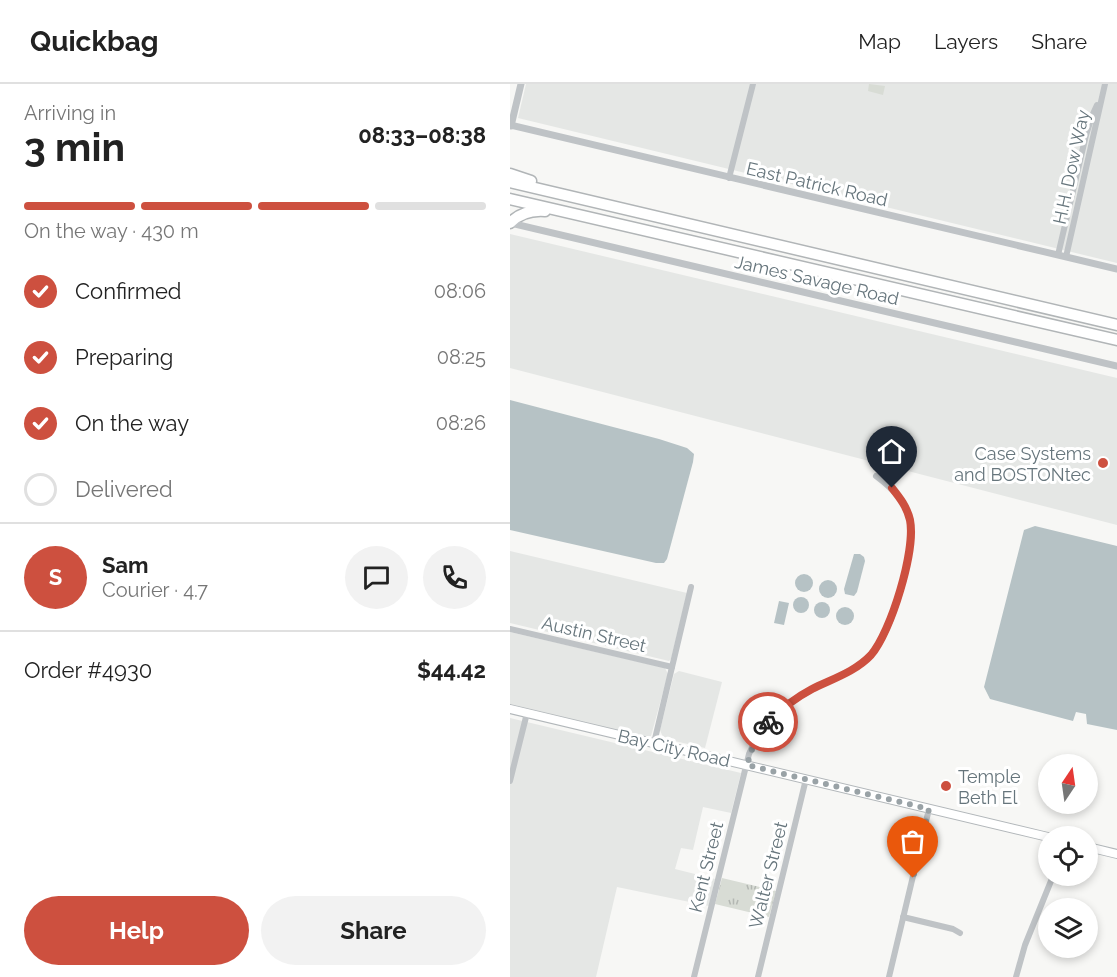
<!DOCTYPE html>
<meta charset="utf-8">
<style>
:root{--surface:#fff;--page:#f2f2f2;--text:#222;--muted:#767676;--line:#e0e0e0;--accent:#cd503f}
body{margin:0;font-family:Raleway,sans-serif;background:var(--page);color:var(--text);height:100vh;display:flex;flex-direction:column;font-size:22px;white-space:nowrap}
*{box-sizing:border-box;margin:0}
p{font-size:20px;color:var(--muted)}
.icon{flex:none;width:33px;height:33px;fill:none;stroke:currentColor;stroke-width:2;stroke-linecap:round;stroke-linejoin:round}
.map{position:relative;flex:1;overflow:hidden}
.side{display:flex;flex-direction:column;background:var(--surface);width:510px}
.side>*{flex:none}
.needle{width:39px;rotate:13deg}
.tools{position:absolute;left:528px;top:670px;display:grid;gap:12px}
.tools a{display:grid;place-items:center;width:60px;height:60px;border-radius:50%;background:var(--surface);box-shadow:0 3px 9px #0003;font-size:30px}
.pin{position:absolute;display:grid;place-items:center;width:51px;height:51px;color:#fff;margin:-62px -26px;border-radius:50% 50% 50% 0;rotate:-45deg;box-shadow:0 0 6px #0007}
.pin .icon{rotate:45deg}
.courier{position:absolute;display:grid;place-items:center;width:60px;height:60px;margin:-30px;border:4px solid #cd503f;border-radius:50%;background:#fff;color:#222;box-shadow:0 2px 8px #0007}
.summary em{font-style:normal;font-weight:700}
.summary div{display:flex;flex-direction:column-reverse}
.summary{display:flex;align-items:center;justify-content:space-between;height:102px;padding:0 24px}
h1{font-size:39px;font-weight:700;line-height:45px}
.bar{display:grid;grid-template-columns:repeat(4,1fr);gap:9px 6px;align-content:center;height:72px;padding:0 24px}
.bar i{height:8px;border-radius:4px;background:var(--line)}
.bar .selected{background:var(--accent)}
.bar p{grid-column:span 4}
.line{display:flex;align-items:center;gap:15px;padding:0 24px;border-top:2px solid var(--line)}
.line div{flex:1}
.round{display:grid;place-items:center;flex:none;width:63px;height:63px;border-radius:32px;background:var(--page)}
ol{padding:0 24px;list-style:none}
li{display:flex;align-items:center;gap:18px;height:66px}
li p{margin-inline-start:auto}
li .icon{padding:6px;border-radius:50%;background:var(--accent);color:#fff;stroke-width:4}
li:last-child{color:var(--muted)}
li i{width:33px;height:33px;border:3px solid var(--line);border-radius:50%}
.action{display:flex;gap:12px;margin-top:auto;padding:12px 24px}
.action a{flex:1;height:69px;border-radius:36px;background:var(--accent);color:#fff;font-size:24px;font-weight:700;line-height:69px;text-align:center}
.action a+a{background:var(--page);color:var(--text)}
header{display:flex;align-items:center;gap:36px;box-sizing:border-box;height:84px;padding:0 30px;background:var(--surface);border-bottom:2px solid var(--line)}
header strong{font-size:28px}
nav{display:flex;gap:33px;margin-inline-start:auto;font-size:21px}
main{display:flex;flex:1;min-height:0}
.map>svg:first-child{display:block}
.built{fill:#e5e7e5}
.grass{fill:url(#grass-tufts)}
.garden{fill:#d8dcd5}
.water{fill:#b6c2c5}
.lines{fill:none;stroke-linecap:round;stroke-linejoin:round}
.secondary-casing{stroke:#b2b7ba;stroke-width:10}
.motorway-casing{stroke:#b1b5b7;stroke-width:13}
.minor{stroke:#bfc3c6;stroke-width:6}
.tertiary{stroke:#bfc3c6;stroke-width:7}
.secondary{stroke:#fff;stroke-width:8}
.motorway{stroke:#fff;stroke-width:10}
.done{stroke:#99a2a6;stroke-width:6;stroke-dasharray:0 10.8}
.route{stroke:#cd503f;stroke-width:8}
.poi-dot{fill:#cd503f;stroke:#fff;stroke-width:2}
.labels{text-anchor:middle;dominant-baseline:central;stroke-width:6;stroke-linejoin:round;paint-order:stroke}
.street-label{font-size:18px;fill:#66757c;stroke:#fff}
.poi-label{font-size:18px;fill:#66757c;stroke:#fff;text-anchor:end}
</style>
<header>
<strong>Quickbag</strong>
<nav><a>Map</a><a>Layers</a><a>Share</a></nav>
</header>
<main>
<section class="side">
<div class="summary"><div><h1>3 min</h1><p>Arriving in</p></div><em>08:33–08:38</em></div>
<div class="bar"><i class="selected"></i><i class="selected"></i><i class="selected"></i><i></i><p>On the way · 430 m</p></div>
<ol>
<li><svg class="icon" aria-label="check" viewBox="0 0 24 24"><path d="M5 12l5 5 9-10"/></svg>Confirmed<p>08:06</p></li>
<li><svg class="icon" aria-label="check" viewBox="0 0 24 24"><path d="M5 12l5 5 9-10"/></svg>Preparing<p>08:25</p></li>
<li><svg class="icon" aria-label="check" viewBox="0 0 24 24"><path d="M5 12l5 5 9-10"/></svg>On the way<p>08:26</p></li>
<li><i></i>Delivered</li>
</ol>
<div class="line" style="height:108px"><b class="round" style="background:var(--accent);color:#fff">S</b><div><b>Sam</b><p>Courier · 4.7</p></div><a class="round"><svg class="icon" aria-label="chat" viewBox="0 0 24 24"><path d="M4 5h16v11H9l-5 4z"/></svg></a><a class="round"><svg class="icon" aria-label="phone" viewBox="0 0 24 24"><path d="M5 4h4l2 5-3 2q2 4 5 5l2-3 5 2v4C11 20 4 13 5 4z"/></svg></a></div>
<div class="line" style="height:78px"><div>Order #4930</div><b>$44.42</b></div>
<div class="action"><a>Help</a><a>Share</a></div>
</section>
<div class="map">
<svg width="607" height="893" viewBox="0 0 607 893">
<defs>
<pattern id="grass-tufts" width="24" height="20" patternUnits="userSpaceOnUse" patternTransform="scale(1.5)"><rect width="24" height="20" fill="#d8dcd5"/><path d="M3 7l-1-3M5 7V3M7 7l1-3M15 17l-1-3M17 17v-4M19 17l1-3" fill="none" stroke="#b3b7b2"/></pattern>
</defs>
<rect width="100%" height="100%" fill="#f7f7f5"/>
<g class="built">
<path d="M16 0H607V179L8 34Z"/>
<path d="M0 150 607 294V441L0 284Z"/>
<path d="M0 467 177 509 161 575 159 577 0 539Z"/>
<path d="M0 548 155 584 158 590 141 652 136 653 0 620Z"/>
<path d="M169 587 212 598 195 664 156 655 152 651 150 646 164 590Z"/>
<path d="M0 634 231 689 221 729 193 723 183 766 171 764 165 785 205 795 199 822 107 803 86 893H0Z"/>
</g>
<path class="grass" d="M212 794 266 807 259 833 205 820Z"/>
<path class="garden" d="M359 0 375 2 373 11 358 7Z"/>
<g class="water">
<path d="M0 316 149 355 177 364 184 370 183 378 157 475 154 479H146L0 446Z"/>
<path d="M525 442 607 462V646L577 640 576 630 566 628 563 637 480 615 474 603 514 446Z"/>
<path d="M344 470H350L354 473 355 477 347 508 344 512 335 510 334 505Z"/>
<circle cx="294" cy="499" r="9"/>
<circle cx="318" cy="505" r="9"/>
<circle cx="291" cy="521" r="8"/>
<path d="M269 517 279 519 274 541 264 539Z"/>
<circle cx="312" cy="526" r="8"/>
<circle cx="335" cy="532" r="9"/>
</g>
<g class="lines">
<defs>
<g id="secondary">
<path d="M0 625 538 753"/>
<path d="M578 763 607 770"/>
</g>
<g id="motorway">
<path d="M0 90 21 97"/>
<path d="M0 98 607 241"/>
<path d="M0 115 607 256"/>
<path d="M0 139C10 129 21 126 35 127"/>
</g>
</defs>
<use href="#secondary" class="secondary-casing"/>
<use href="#motorway" class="motorway-casing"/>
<g class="minor">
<path d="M219 94 243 0"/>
<path d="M548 171 576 51 582 32 587 21"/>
<path d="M556 173 595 0"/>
<path d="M0 545 162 583"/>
<path d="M144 659 181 503"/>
<path d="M0 697 17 629"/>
<path d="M393 833 443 845 450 849"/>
<path d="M184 893 239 670C254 634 283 614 317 598 333 590 348 584 360 572 382 549 405 469 400 438 396 417 382 404 366 392"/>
<path d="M248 893 296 695"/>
<path d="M379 893 419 725"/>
<path d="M506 893 515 861 543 792"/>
</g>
<g class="tertiary">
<path d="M0 41 607 185"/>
<path d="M1 42 11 0"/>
<path d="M0 139 607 282"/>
</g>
<use href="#secondary" class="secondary"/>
<use href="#motorway" class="motorway"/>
</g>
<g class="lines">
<path class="done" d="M258 638 245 656 237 681 419 725 403 794"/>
<path class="route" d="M258 638C271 625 285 614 302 605 322 595 345 588 361 571 381 548 406 466 400 436 397 423 390 414 382 404"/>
</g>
<g class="poi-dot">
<circle cx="593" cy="379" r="6"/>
<circle cx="436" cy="702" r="6"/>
</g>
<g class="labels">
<g class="street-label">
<text transform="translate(561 83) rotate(-78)">H.H. Dow Way</text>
<text transform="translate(307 100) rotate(13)">East Patrick Road</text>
<text transform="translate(307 196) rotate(13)">James Savage Road</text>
<text transform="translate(84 550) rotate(13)">Austin Street</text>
<text transform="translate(164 664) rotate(13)">Bay City Road</text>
<text transform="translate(196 783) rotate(-76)">Kent Street</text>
<text transform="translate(258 791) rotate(-76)">Walter Street</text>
</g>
<g class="poi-label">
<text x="581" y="369">Case Systems<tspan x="581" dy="21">and BOSTONtec</tspan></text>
<text x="448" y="692" text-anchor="start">Temple<tspan x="448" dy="21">Beth El</tspan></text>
</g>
</g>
</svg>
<div class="tools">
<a><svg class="needle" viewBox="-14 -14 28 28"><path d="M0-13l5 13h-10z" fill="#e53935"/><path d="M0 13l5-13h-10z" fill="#767676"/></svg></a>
<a><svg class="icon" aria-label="locate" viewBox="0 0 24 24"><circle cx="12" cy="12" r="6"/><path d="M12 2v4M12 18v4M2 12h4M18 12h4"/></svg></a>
<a><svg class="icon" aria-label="layers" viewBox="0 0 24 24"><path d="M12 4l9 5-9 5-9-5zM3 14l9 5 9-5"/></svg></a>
</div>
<div class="pin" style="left:403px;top:794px;background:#ea580c"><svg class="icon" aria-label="bag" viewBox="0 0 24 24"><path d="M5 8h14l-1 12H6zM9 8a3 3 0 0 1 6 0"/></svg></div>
<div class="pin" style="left:382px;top:404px;background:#1f2937"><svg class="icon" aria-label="home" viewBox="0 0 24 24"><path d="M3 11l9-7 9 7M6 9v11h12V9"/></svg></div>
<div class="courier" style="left:258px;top:638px"><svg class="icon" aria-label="bike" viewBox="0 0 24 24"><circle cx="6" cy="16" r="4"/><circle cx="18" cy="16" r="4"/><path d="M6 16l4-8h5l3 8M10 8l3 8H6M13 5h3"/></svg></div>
</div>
</main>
